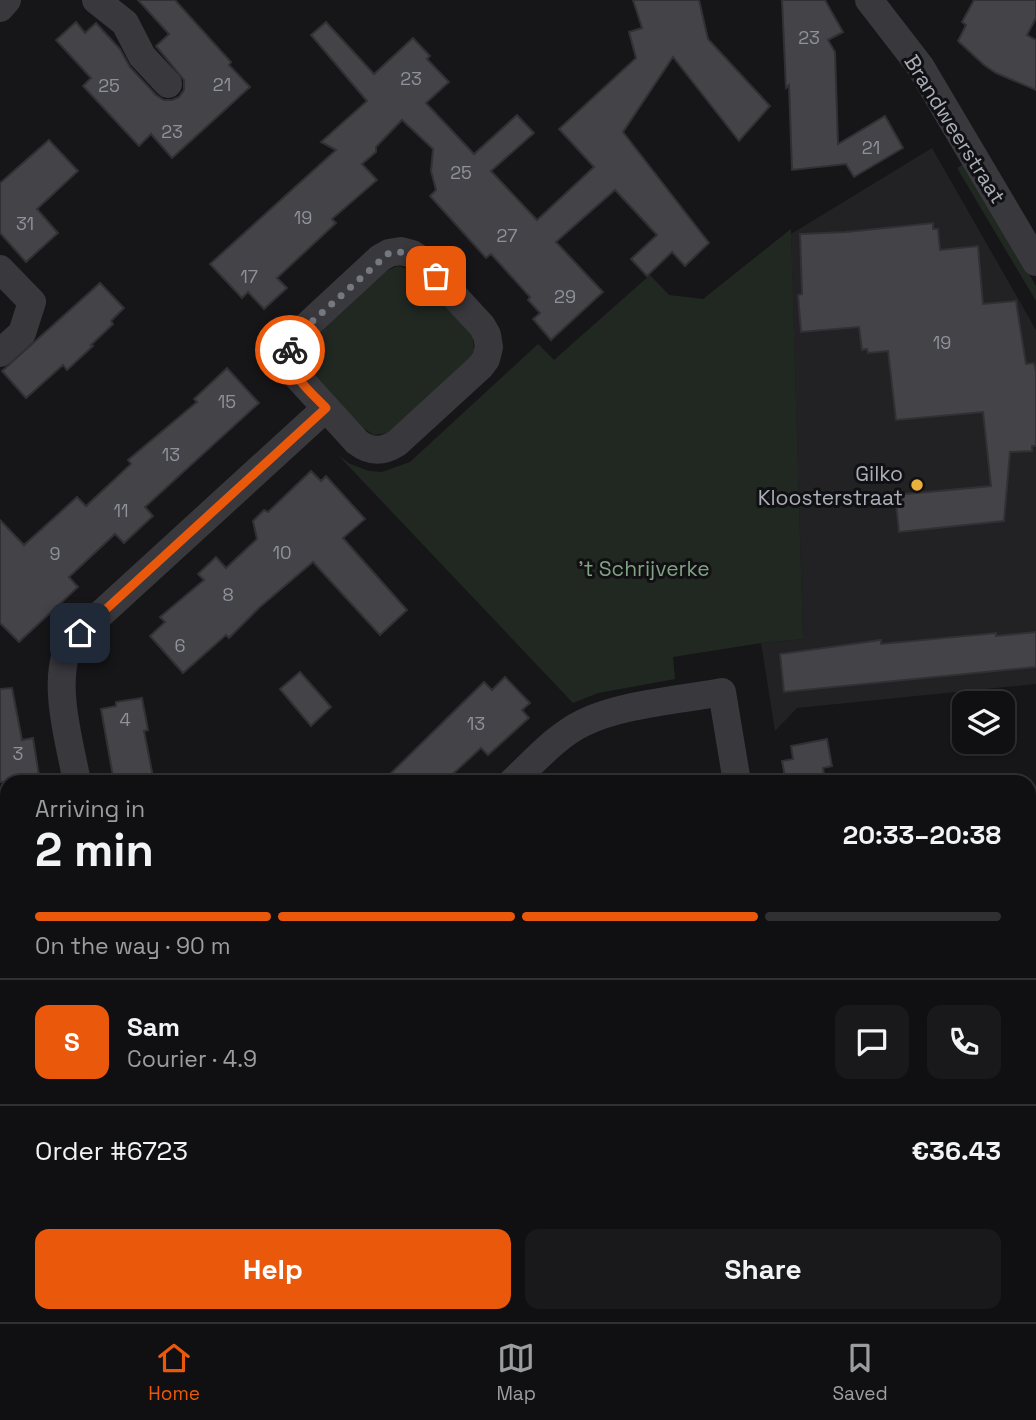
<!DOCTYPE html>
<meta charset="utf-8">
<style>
:root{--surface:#101012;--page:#19191b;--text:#f1f3f6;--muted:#9c9d9f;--line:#303032;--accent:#ea580c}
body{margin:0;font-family:"Space Grotesk",sans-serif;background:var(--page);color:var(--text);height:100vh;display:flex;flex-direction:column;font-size:26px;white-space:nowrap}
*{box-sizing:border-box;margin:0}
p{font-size:23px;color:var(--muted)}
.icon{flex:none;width:38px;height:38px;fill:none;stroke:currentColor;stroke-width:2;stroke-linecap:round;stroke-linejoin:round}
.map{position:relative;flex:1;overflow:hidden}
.drawer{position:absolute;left:0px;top:775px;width:1036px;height:548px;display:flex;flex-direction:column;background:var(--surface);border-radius:21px 21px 0 0;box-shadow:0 2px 5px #0004,0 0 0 2px var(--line)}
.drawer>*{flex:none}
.tools{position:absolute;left:952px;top:691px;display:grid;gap:14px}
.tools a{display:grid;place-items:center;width:63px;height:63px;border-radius:14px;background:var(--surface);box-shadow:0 2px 5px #0004,0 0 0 2px var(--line);font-size:35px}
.pin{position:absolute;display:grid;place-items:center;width:60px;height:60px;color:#fff;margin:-30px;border-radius:14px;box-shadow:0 4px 10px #0006}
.courier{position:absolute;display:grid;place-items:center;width:70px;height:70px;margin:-35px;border:5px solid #ea580c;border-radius:50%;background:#fff;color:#222;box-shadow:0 2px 9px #0007}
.head em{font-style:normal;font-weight:800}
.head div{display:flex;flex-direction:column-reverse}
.head{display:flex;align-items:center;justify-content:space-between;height:119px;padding:0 35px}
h1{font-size:46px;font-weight:800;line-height:52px}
.bar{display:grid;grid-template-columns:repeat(4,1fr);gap:10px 7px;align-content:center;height:84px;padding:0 35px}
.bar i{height:9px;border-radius:5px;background:var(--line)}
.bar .on{background:var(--accent)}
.bar p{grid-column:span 4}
.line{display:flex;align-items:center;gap:18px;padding:0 35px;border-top:2px solid var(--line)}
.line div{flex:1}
.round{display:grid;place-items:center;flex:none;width:74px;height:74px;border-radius:14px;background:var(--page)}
.cta{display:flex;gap:14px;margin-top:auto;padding:14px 35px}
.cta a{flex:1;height:80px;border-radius:14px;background:var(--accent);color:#fff;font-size:28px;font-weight:800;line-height:80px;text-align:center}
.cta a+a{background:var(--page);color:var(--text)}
.tab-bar{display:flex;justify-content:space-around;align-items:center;height:98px;border-top:2px solid var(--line);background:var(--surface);font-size:19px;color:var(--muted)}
.tab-bar a{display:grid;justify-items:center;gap:4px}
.tab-bar .on{color:var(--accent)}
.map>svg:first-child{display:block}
.built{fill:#222225}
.green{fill:#212822}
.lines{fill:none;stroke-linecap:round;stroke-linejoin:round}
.stream{stroke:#2d353c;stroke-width:9}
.building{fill:#434348;stroke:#313034;stroke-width:2}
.minor{stroke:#38383d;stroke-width:28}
.done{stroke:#76787f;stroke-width:7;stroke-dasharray:0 12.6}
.route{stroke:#ea580c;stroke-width:9}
.poi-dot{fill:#e9b03e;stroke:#111113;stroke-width:2.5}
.labels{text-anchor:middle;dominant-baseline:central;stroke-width:6;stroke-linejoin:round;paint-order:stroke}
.number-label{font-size:18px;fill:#90929b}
.street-label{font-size:21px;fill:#a9adb7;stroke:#111113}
.poi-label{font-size:21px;fill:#a9adb7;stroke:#111113;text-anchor:end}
.park-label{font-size:21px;fill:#81a283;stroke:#111113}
</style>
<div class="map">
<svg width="1036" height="1322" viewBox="0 0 1036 1322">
<rect width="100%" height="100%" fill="#161618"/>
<path class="built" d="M932 148 1036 330V684L797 708 775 731 761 643 803 639 791 234Z"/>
<g class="green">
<path d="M964 164 1036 286V301L957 168Z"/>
<path d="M791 229 803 639 761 643 673 657 675 679 598 693 573 703 338 455 350 464 369 471 382 472 410 462 538 344 554 360 650 275 669 295 703 299Z"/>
<path d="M398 266 414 271 473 337 474 352 469 360 387 433 374 435 363 428 310 370C303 360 303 352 310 342L386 271Z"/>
</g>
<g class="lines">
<path class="stream" d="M444 1316 445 1322"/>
</g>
<g class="building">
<path d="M138 0H175L231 62 229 65 250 87 172 158 151 134 139 146 83 86 91 78 56 40 76 22 85 33 96 23 120 49 130 67 156 95 164 100H172L179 97 184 90V80L156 46 169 34Z"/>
<path d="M633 0H699L708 39 770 106 739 141 673 57 623 132 709 243 685 266 672 252 647 276 631 259 657 235 615 190 556 242 603 292 551 340 533 319 540 313 528 300 530 297 491 254 486 258 430 196 436 190 431 171 433 149 402 120 376 147V152L362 164 377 180 332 219 336 223 277 278 287 288 264 309 248 292 242 298 210 264 336 150 321 142 367 101 311 35 326 22 374 74 413 38 430 56 427 59 449 82 426 103 474 154 517 115 534 133 491 171 537 220 594 167 559 129 636 58 629 32 642 28Z"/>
<path d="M782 0H825L843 32 828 40 835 52 838 144 885 116 903 148 854 177 846 164 792 170 789 85 786 88Z"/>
<path d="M974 0H1036V18L1027 35 1036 40V90L996 73 984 65 958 41 966 25 962 22Z"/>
<path d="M49 140 78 171 37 209 58 233 26 262 0 233V183Z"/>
<path d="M933 223V229H938L940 250 978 246 983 304 1016 301 1026 364 1034 363 1036 371V446H1032V451L1010 452 1004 521 899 532 895 495 991 486 983 412 896 420 888 351 868 353 867 349 862 350 859 327 801 332 798 295 802 294 800 234 846 232Z"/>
<path d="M100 283 124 308 111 321 113 324 91 345 93 346 67 370 63 365 26 398 2 371Z"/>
<path d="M227 368 259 403 145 507 153 516 124 543 115 534 69 577 78 587 19 642 0 623V520L24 545 77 497 86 506 131 464 128 460 197 402 194 399Z"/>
<path d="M311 471 321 481 326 476 365 519 343 538 407 610 380 635 313 562 260 607 229 638 226 635 183 673 150 636 165 622 160 617 204 580 198 574 216 557 226 568 257 539 253 521 264 510 268 512Z"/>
<path d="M1036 632V667L784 692 780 654 881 640V644L996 633V636Z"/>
<path d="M300 672 331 707 311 726 280 689Z"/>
<path d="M505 677 530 703 522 710 529 718 488 755 481 748 444 782H382L484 682 492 690Z"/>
<path d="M12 688 22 740 33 738 40 782H0V689Z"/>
<path d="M142 698 148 730 144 731 154 782H114L101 709 116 706V702Z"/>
<path d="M827 739 832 766 823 768 825 782H786L782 761 793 759 791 746Z"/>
</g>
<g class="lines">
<g class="minor">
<path d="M96 0 125 23 142 56 168 84"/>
<path d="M869 0 920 66 1036 262"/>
<path d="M0 8 7 0"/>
<path d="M401 251 412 254 421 260 482 326 487 335 489 347 486 359 480 367 397 443C383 452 370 452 357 442L296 375C287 361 288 348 298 334L380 258 389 253Z"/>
<path d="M0 269 32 302 22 333 0 353"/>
<path d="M77 782C70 744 53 687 67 651 70 644 76 638 80 633L326 408"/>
<path d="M512 782C534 762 556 736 583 723 621 704 680 700 722 692L737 782"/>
<path d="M0 1002 7 1005"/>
<path d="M129 1316V1322"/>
<path d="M906 1322 974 1316"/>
</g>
</g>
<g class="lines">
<path class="done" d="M290 350 298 334 389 253C414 249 421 260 436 276"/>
<path class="route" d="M80 633 326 408C311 392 287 374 290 350"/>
</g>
<circle class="poi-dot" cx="917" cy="485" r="7"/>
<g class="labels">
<g class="number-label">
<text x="809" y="37">23</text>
<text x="411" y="78">23</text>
<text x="222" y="84">21</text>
<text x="109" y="85">25</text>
<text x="172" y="131">23</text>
<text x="871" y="147">21</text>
<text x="461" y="172">25</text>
<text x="303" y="217">19</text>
<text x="25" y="223">31</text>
<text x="507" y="235">27</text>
<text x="249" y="276">17</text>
<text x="565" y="296">29</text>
<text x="942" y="342">19</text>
<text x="227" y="401">15</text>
<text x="171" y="454">13</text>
<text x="121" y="510">11</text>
<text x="282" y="552">10</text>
<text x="55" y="553">9</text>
<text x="228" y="594">8</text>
<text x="180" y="645">6</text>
<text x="125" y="719">4</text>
<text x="476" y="723">13</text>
<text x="18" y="753">3</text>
</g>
<g class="street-label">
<text transform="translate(955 129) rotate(58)">Brandweerstraat</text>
</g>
<g class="poi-label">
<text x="903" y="473">Gilko<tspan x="903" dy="24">Kloosterstraat</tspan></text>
</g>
<g class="park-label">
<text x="644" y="568">'t Schrijverke</text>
</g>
</g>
</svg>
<div class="tools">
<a><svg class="icon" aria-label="layers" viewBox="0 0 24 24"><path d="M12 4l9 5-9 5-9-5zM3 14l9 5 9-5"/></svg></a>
</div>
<div class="pin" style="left:436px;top:276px;background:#ea580c"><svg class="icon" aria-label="bag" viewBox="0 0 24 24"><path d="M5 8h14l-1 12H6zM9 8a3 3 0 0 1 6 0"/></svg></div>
<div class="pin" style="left:80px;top:633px;background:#1f2937"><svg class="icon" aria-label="home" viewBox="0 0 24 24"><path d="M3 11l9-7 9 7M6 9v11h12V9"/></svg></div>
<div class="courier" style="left:290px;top:350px"><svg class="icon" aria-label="bike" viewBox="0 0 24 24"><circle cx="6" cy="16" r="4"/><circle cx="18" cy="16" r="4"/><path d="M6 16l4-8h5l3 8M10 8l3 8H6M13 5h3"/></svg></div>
<section class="drawer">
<div class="head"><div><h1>2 min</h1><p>Arriving in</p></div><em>20:33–20:38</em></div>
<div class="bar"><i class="on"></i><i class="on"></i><i class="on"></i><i></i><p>On the way · 90 m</p></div>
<div class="line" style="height:126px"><b class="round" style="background:var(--accent);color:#fff">S</b><div><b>Sam</b><p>Courier · 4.9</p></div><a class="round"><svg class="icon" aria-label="chat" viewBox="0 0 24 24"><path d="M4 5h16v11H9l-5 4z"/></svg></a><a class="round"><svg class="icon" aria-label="phone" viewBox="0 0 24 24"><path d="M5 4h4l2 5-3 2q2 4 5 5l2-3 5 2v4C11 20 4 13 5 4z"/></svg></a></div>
<div class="line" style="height:91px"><div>Order #6723</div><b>€36.43</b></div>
<div class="cta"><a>Help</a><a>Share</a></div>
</section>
</div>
<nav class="tab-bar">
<a class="on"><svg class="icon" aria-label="home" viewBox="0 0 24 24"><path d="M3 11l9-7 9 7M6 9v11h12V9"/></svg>Home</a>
<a><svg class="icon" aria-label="map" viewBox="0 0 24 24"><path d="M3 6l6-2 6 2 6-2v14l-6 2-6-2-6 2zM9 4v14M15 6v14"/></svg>Map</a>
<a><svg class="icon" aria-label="saved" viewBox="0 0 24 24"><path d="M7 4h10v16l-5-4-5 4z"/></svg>Saved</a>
</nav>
